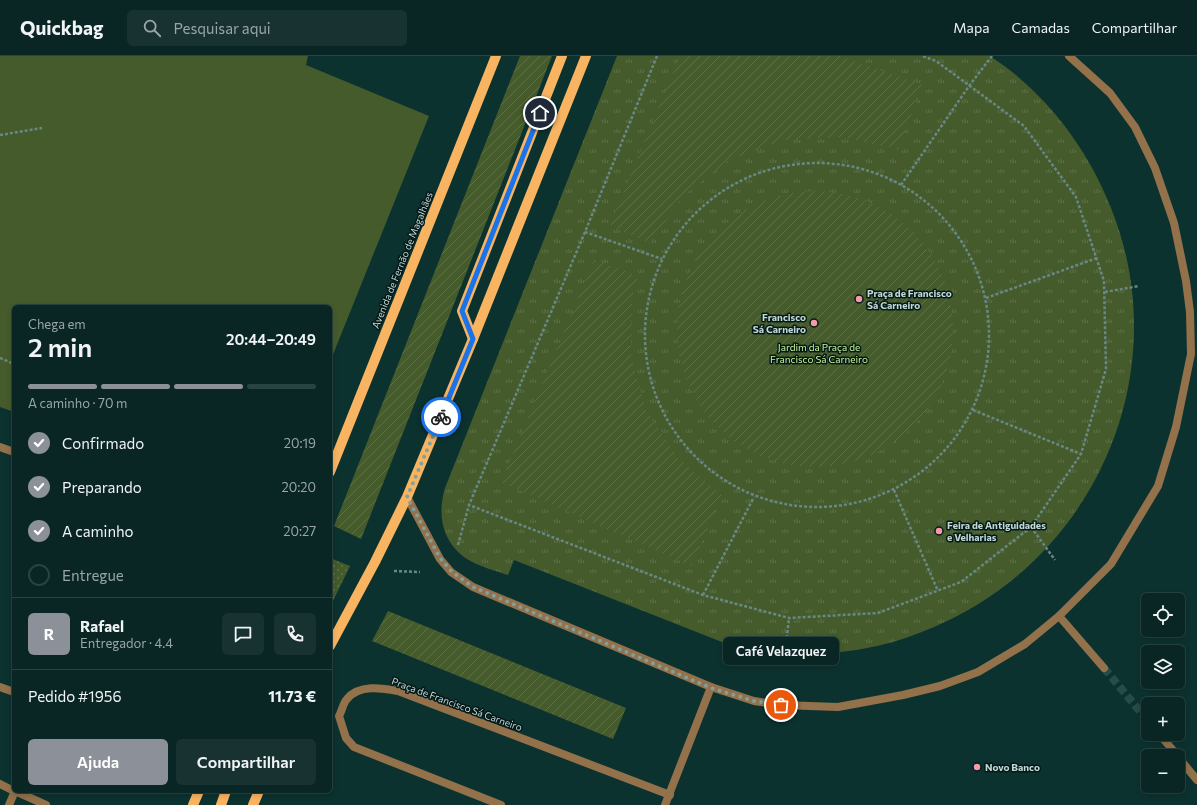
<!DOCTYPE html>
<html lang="pt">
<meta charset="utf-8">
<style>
:root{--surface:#092624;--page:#173231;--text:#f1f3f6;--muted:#99a5a6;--line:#294341;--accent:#8c9099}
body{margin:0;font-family:Commissioner,sans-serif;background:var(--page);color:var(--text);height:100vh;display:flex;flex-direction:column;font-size:15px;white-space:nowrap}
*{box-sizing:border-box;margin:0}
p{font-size:13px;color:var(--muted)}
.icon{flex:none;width:22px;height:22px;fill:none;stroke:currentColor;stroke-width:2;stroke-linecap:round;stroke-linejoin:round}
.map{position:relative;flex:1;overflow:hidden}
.details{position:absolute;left:12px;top:249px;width:320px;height:488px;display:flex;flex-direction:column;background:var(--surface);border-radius:6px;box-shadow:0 2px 6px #0003,0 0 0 1px var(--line)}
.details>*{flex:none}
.fabs{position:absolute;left:1141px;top:537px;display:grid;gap:8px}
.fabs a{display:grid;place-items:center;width:44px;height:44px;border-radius:6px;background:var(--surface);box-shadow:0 2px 6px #0003,0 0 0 1px var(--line);font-size:20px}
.pin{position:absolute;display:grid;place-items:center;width:34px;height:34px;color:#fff;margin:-17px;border:2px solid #fff;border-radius:50%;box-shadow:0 1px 4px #0007}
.courier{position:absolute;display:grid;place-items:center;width:40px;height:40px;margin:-20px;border:3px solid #1a73e8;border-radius:50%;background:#fff;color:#222;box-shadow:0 1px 5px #0007}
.bubble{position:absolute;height:28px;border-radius:6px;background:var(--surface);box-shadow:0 2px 6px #0003,0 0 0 1px var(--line);font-size:13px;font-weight:600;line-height:28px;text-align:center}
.head em{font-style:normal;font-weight:600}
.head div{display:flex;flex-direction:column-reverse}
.head{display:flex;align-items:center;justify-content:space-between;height:68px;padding:0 16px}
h1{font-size:26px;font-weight:600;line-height:30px}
.bar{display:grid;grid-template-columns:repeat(4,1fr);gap:6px 4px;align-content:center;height:48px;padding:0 16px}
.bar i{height:5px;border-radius:3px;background:var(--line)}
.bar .on{background:var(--accent)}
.bar p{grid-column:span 4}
.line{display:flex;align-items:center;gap:10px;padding:0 16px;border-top:1px solid var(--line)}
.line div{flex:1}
.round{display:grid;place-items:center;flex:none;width:42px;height:42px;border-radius:6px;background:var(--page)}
ol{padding:0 16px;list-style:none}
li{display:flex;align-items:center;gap:12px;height:44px}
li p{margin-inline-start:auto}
li .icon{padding:4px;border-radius:50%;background:var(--accent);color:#fff;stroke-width:4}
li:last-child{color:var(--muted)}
li i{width:22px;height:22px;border:2px solid var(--line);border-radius:50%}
.action{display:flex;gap:8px;margin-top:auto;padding:8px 16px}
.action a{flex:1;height:46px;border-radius:6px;background:var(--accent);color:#fff;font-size:16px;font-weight:600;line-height:46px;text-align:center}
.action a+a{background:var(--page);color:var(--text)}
header{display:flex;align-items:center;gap:24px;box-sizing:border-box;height:56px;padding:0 20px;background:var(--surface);border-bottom:1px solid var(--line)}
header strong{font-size:19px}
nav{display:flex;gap:22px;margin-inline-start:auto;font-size:14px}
.search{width:280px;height:36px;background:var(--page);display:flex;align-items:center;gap:10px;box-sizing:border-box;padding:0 14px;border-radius:6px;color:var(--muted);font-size:15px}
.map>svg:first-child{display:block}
.grass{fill:url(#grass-dots)}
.park{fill:url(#park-tufts)}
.garden{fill:url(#garden-furrows)}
.pitch{fill:#455b2c}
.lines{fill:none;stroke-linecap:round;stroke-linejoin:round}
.minor-tunnel{stroke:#274b49;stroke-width:8;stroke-dasharray:8 4;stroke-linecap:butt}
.path{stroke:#688885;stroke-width:2.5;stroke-dasharray:3 2;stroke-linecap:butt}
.minor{stroke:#92714b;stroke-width:8}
.tertiary{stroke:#92714b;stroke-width:8}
.primary{stroke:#f9b461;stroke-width:10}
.done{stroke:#819f9c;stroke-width:4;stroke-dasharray:0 7.2}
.route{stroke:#1a73e8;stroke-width:5}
.poi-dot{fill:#f39aa8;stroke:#041817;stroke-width:1.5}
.labels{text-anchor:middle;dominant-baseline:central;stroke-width:3;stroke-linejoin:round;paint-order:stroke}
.street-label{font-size:10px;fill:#c0d9d6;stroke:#041817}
.poi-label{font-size:10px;font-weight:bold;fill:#c0d9d6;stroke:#041817;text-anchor:start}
.park-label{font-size:10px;fill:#c7f19a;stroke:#041817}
</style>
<header>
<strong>Quickbag</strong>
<div class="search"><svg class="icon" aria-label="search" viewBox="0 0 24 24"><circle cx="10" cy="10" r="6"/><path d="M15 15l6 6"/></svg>Pesquisar aqui</div>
<nav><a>Mapa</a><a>Camadas</a><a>Compartilhar</a></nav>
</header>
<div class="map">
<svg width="1197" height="749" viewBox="0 0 1197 749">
<defs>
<pattern id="grass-dots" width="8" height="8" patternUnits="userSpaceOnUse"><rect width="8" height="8" fill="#455b2c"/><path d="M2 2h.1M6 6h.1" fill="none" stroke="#5e724a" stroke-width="1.8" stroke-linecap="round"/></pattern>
<pattern id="park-tufts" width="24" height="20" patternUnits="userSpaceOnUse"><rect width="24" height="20" fill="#455b2c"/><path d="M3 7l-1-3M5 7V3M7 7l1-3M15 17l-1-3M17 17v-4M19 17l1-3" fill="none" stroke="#5e724a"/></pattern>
<pattern id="garden-furrows" width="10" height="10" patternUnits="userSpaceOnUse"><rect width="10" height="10" fill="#455b2c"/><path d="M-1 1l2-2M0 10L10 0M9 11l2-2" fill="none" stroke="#5e724a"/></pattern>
</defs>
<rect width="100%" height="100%" fill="#0c3230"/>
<path class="grass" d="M330 502 350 510 330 551Z"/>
<path class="park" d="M617 0H990C1045 36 1087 91 1111 152 1177 316 1096 502 934 571 915 579 896 586 877 590 840 598 800 601 763 595 751 593 739 591 727 588L514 504 508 519C496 515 478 510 467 503 442 486 437 459 445 432Z"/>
<g class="garden">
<path d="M520 0H552L361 483 334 470Z"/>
<path d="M680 0H840L923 29 898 93 841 81 784 84 729 104 684 139 650 187 610 169Z"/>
<circle cx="815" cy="273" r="138"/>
<path d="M594 204 638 220 632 241 631 299 646 354 678 402 722 440 691 510 501 426Z"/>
<path d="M388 555 626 652 613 683 372 585Z"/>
</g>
<path class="pitch" d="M0 0H308L306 9 429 60 330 306V251H14V356L0 351Z"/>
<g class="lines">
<path class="minor-tunnel" d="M1104 612 1148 665"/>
<g class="path">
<path d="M657 0 585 176 662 203"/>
<path d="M0 79 42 72"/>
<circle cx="817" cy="279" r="172"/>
<path d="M901 129 969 30 992 0"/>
<path d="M585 176 469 449 703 539 789 562 878 557 961 526 1031 471 1081 398 1106 313 1104 225 1076 141 1024 70 936 5 922 0"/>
<path d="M1105 236 1139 230"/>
<path d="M986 242 1097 202"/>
<path d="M0 302 14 308"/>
<path d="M973 354 1081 398"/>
<path d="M894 434 938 535"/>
<path d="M1031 471 1055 504"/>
<path d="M458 489 469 449"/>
<path d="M394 515 420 516"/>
<path d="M703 539 754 441"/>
<path d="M784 607 789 562"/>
</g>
<g class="minor">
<path d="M0 391 14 396"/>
<path d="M1059 560 1104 612"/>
<path d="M0 631 14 636"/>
<path d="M1159 678 1178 700"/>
<path d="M1178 701 1197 724"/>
<path d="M0 728 14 735"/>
<path d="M15 735 46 749"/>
<path d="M9 749 15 735"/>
<path d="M501 749 354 691 346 682 339 660C342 655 343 647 347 643 359 628 382 632 398 635L670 739"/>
<path d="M665 749 711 631"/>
</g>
<path class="tertiary" d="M407 441 440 503 451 516 473 531 711 631 754 645 781 649 838 651 903 639 940 630 978 616 1025 588 1059 560 1111 508 1158 430 1176 371 1191 298 1190 256 1186 225 1174 167 1155 112 1135 71 1110 37 1069 0"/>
<g class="primary">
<path d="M473 283 462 255 562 0"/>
<path d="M330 416 496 0"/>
<path d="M330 590 375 506 407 441 473 283 586 0"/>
<path d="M193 749 199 735"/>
<path d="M221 749 226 735"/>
<path d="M253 749 259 735"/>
</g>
</g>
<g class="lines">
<path class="done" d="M441 361 407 441 440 502 452 516 473 531 711 632 754 645 781 649"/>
<path class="route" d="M441 361 473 283 462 255 540 57"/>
</g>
<g class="poi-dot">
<circle cx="859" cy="243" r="4"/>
<circle cx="814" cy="267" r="4"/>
<circle cx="939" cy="475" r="4"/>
<circle cx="977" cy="711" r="4"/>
</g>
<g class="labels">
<g class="street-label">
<text transform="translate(402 204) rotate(-68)">Avenida de Fernão de Magalhães</text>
<text transform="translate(457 648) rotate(20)">Praça de Francisco Sá Carneiro</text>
</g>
<g class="poi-label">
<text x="867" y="237">Praça de Francisco<tspan x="867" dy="12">Sá Carneiro</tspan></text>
<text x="806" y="261" text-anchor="end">Francisco<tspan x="806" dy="12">Sá Carneiro</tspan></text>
<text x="947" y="469">Feira de Antiguidades<tspan x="947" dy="12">e Velharias</tspan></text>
<text x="985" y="711">Novo Banco</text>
</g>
<g class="park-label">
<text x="819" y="291">Jardim da Praça de<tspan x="819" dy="12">Francisco Sá Carneiro</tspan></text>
</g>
</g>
</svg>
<div class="fabs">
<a><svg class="icon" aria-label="locate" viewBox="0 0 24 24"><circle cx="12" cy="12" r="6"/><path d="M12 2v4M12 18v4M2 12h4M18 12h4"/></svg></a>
<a><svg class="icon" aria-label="layers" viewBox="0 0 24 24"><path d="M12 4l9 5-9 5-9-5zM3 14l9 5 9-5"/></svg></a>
<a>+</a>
<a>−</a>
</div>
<div class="pin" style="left:781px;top:649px;background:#ea580c"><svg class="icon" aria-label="bag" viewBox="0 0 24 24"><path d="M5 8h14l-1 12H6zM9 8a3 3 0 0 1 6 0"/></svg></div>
<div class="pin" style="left:540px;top:57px;background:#1f2937"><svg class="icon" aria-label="home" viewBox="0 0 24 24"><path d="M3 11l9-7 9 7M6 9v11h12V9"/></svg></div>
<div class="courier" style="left:441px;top:361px"><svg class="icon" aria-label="bike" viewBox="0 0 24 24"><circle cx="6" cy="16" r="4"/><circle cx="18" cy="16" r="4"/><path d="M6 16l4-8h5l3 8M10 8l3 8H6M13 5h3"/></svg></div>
<div class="bubble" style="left:723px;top:581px;width:116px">Café Velazquez</div>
<section class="details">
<div class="head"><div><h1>2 min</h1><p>Chega em</p></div><em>20:44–20:49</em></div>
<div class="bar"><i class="on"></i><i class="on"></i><i class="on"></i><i></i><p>A caminho · 70 m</p></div>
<ol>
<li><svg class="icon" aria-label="check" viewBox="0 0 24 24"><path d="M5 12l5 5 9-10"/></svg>Confirmado<p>20:19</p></li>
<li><svg class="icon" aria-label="check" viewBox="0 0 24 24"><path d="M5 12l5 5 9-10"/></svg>Preparando<p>20:20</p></li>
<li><svg class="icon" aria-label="check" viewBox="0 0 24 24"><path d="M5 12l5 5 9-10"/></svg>A caminho<p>20:27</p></li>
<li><i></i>Entregue</li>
</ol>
<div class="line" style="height:72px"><b class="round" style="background:var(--accent);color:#fff">R</b><div><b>Rafael</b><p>Entregador · 4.4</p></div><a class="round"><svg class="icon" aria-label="chat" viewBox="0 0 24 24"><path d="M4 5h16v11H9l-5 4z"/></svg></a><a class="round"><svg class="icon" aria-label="phone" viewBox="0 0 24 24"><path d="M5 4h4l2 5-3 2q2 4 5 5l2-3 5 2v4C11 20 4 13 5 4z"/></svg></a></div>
<div class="line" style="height:52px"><div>Pedido #1956</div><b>11.73 €</b></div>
<div class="action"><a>Ajuda</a><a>Compartilhar</a></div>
</section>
</div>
